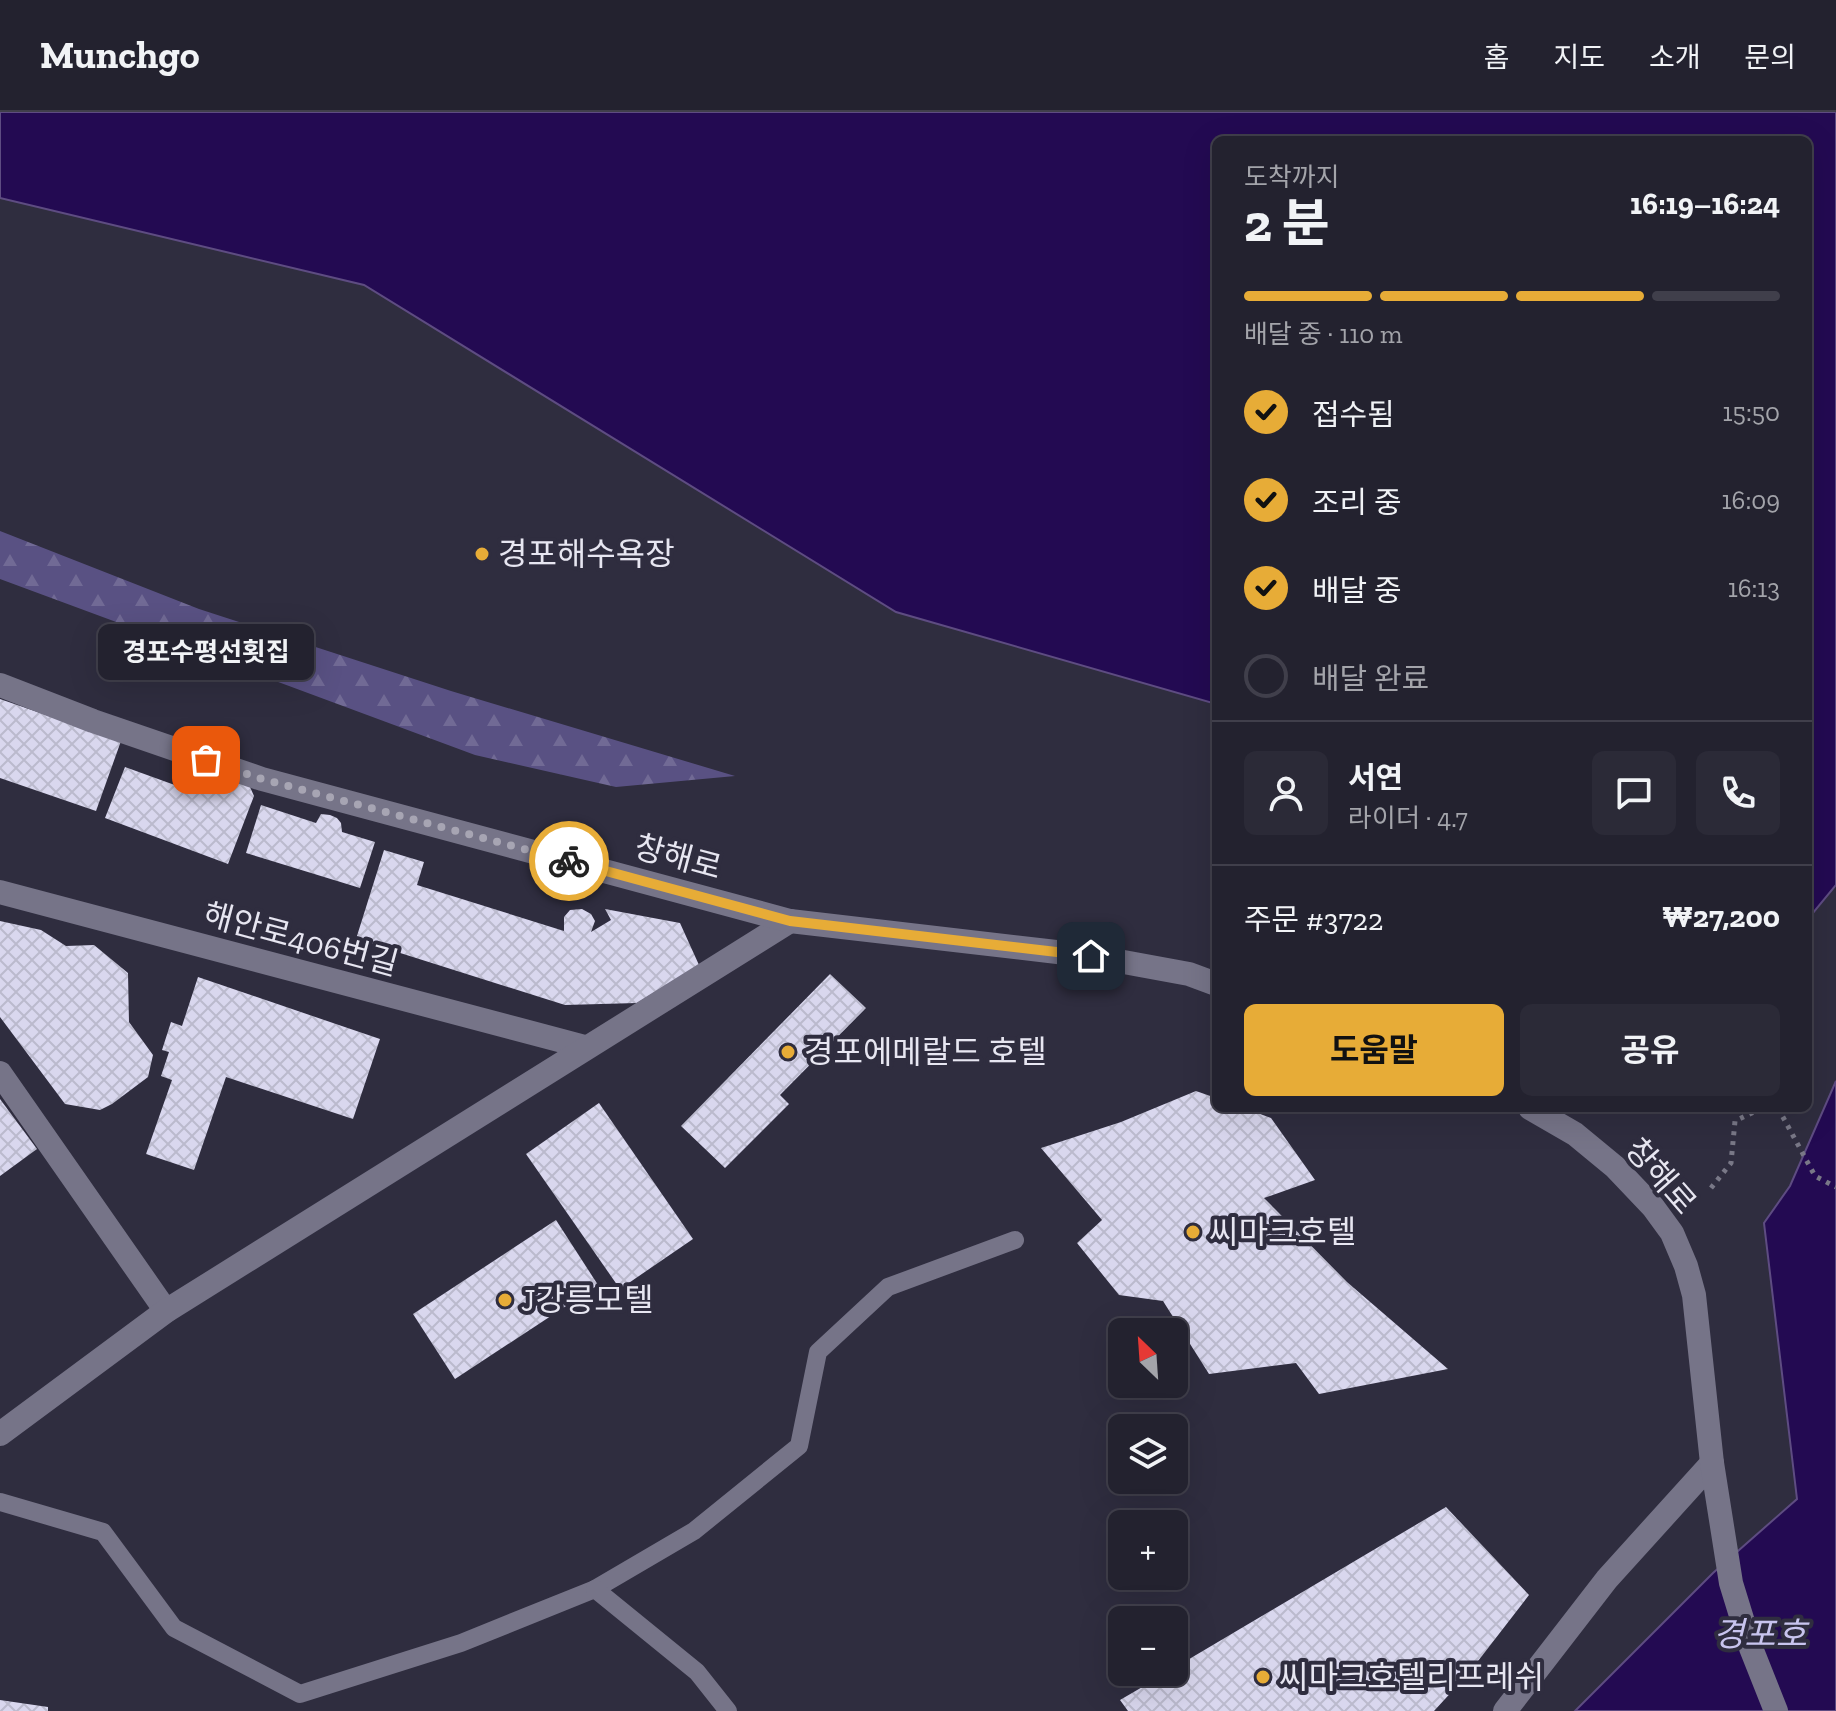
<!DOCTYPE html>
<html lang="ko">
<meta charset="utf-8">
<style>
:root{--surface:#23222f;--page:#2b2a37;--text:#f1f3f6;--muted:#a3a4aa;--line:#403f4b;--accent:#e7ac37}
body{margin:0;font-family:"Zilla Slab","Noto Sans KR",serif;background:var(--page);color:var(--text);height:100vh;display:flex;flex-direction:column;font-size:30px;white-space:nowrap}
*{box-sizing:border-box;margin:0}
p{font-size:26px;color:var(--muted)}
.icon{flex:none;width:44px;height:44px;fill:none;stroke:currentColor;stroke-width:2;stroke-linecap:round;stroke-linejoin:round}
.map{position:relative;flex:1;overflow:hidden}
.drawer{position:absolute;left:1212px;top:24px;width:600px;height:976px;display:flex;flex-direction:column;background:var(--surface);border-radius:12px;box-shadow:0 8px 32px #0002,0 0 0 2px var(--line)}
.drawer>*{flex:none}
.needle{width:52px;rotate:335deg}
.tools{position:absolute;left:1108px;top:1206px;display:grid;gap:16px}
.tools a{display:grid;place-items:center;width:80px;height:80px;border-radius:12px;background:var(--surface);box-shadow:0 8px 32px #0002,0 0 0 2px var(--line);font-size:40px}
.pin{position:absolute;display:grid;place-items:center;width:68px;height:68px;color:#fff;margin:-34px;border-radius:16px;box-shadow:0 4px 12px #0006}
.courier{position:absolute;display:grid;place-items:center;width:80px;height:80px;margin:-40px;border:6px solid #e7ac37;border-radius:50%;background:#fff;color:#222;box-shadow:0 2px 10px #0007}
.bubble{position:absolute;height:56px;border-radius:12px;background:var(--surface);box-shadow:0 8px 32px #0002,0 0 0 2px var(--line);font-size:26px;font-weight:700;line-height:56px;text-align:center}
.overview em{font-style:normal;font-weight:700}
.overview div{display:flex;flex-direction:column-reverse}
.overview{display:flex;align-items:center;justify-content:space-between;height:136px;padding:0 32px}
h1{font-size:52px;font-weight:700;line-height:60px}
.bar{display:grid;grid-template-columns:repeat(4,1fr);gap:12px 8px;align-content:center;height:96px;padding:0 32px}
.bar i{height:10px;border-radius:6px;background:var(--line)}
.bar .on{background:var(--accent)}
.bar p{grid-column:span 4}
.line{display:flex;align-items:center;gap:20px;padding:0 32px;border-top:2px solid var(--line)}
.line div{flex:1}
.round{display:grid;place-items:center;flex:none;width:84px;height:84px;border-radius:12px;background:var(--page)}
ol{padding:0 32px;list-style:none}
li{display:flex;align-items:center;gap:24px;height:88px}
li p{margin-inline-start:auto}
li .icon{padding:8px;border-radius:50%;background:var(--accent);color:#111;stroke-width:4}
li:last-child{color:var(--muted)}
li i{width:44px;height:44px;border:4px solid var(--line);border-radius:50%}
.button{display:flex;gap:16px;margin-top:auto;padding:16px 32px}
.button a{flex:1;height:92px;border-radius:12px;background:var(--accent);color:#111;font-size:32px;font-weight:700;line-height:92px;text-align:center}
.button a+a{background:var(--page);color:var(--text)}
header{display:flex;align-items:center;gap:48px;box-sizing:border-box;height:112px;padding:0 40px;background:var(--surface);border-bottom:2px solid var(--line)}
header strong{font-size:38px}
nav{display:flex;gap:44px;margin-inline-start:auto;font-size:28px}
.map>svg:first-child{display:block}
.forest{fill:url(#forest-firs)}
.water{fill:#230a52;stroke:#5e4c82;stroke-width:2}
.building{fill:url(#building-cross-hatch)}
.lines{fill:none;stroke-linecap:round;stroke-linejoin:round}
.path{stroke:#797887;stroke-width:5;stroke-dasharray:4 6;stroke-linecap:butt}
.lane{stroke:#767488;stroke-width:18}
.street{stroke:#767488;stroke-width:24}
.secondary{stroke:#767488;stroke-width:24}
.done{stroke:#a7a5b3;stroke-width:8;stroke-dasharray:0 14.4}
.route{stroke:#e7ac37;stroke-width:10}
.poi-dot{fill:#e7ac37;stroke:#2f2d3f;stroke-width:3}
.labels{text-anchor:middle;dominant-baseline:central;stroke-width:8;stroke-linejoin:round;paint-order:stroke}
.poi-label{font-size:32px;fill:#e7e6f1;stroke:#2f2d3f;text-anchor:start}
.street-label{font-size:32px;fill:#e7e6f1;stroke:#2f2d3f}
.water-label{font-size:34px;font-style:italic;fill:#c8c4ee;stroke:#2f2d3f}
</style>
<header>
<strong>Munchgo</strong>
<nav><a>홈</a><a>지도</a><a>소개</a><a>문의</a></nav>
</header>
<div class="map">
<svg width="1836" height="1599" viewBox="0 0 1836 1599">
<defs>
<pattern id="forest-firs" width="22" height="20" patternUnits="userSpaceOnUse" patternTransform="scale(2)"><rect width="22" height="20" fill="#595183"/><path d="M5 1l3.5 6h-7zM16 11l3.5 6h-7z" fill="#716a95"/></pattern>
<pattern id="building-cross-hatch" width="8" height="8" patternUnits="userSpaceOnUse" patternTransform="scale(2)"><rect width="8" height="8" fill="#d9d7ee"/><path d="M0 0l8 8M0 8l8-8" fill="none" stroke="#bbbacd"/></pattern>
</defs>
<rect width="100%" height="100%" fill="#2f2d3f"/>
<path class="forest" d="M0 419 199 497 451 579 735 664 616 675 475 643 0 467Z"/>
<g class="water">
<path d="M0 0H1836V773L1808 807V28H1216V592L896 500 364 173 0 86Z"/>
<path d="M1836 969V1599H1575L1713 1461 1797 1387 1764 1111 1790 1074Z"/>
</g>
<g class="building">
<path d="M0 587 121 629 96 699 0 666Z"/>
<path d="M125 655 194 680 204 667 217 661 250 675 254 684 228 752 105 706Z"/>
<path d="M261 693 316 711 321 702 330 703 337 706 341 711 342 720 375 730 360 776 246 741Z"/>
<path d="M384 738 424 750 417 773 564 819V805L570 798 582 797 591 802 595 809 591 820 611 808 605 797 680 811 699 853 637 891 565 893 356 827Z"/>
<path d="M0 809 41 818 66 834 94 833 128 861 129 910 153 943 148 965 112 992 100 998 65 992 0 905Z"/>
<path d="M830 862 866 896 780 983 789 992 725 1056 681 1014Z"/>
<path d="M198 865 380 927 353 1007 226 965 194 1058 146 1042 172 968 161 964 169 940 162 938 171 910 182 914Z"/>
<path d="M1196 979 1216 986V996H1244L1271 1006 1315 1068 1264 1086 1347 1170 1448 1257 1319 1282 1296 1251 1209 1262 1163 1189 1119 1183 1077 1131 1102 1108 1041 1036 1121 1010Z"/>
<path d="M0 987 37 1037 0 1064Z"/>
<path d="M599 991 693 1127 620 1177 526 1042Z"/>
<path d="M556 1108 598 1173 455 1267 413 1202Z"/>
<path d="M1446 1395 1529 1483 1468 1562 1434 1599H1128L1120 1588 1168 1560H1174V1556Z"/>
<path d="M0 1588 48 1595V1599H0Z"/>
</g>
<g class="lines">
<g class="path">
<path d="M1778 996 1815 1064 1836 1075"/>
<path d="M1711 1076 1731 1051 1735 1009 1762 996"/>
</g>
<g class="lane">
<path d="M0 1390 103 1420 174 1516 300 1582 461 1531 595 1477 694 1419 799 1334 818 1240 888 1175 1015 1128"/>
<path d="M595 1477 697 1560 728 1599"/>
</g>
<g class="street">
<path d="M0 780 585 935"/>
<path d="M0 961 166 1199"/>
<path d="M0 1322 166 1199 790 809"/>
<path d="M1505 1599 1607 1467 1712 1351"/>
</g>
<g class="secondary">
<path d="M0 573 93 609 262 667 790 809 1091 844 1189 862 1216 872"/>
<path d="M1530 996 1575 1022 1615 1055 1653 1095 1672 1121 1686 1154 1694 1183 1712 1351 1731 1471 1751 1536 1776 1599"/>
</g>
</g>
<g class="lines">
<path class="done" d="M206 648 262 667 569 749"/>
<path class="route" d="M569 749 790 809 1091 844"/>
</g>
<g class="poi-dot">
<circle cx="482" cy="442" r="8"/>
<circle cx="788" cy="940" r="8"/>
<circle cx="1193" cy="1120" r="8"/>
<circle cx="505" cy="1188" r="8"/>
<circle cx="1263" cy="1565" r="8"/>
</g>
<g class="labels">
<g class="poi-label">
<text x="498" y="442">경포해수욕장</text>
<text x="804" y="940">경포에메랄드 호텔</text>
<text x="1209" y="1120">씨마크호텔</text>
<text x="521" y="1188">J강릉모텔</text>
<text x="1279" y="1565">씨마크호텔리프레쉬</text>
</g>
<g class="street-label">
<text transform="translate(678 745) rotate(15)">창해로</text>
<text transform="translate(301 827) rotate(15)">해안로406번길</text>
<text transform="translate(1661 1064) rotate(49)">창해로</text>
</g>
<g class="water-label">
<text x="1760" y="1522">경포호</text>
</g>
</g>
</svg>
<div class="tools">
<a><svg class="needle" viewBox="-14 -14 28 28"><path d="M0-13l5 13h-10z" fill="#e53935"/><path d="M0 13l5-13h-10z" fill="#a3a4aa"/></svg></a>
<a><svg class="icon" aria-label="layers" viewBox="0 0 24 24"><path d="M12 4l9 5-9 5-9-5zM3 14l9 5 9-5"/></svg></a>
<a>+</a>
<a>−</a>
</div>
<div class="pin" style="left:206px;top:648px;background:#ea580c"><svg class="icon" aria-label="bag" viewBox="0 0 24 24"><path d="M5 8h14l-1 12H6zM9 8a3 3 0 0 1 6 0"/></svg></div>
<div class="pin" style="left:1091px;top:844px;background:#1f2937"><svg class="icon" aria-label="home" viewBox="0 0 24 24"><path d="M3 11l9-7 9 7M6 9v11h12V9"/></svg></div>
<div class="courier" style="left:569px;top:749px"><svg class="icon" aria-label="bike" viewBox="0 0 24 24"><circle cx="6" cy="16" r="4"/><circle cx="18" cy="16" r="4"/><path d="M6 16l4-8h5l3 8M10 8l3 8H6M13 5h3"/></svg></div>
<div class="bubble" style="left:98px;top:512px;width:216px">경포수평선횟집</div>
<section class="drawer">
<div class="overview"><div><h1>2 분</h1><p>도착까지</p></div><em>16:19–16:24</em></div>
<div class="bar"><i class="on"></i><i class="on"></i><i class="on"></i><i></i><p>배달 중 · 110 m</p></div>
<ol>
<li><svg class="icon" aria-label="check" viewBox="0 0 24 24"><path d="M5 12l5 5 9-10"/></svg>접수됨<p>15:50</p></li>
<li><svg class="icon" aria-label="check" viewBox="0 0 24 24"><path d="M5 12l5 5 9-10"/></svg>조리 중<p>16:09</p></li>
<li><svg class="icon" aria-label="check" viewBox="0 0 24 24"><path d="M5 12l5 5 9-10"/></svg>배달 중<p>16:13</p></li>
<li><i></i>배달 완료</li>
</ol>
<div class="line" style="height:144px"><a class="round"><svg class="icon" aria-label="person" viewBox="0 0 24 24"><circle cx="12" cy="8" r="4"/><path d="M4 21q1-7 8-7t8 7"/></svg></a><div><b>서연</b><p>라이더 · 4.7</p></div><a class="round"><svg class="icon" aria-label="chat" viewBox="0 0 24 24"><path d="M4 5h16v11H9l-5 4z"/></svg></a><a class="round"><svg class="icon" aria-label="phone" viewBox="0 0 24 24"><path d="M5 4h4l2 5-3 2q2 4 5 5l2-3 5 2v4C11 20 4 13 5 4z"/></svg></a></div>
<div class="line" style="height:104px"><div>주문 #3722</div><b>₩27,200</b></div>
<div class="button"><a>도움말</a><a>공유</a></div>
</section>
</div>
